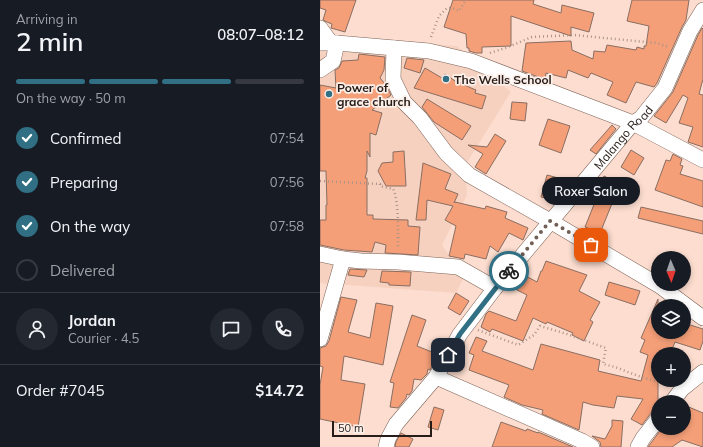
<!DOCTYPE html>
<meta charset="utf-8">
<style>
:root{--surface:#171b24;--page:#242831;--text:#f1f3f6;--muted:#9ea1a6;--line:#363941;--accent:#306f84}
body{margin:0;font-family:Mulish,sans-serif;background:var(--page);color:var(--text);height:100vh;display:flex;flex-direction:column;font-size:15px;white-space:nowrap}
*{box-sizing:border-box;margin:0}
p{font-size:13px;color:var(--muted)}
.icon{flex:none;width:22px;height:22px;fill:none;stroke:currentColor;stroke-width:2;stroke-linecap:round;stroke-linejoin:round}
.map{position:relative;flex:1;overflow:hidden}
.side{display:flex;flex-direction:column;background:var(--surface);width:320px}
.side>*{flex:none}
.needle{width:26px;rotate:178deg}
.buttons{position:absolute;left:331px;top:251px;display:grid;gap:8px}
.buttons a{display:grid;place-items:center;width:40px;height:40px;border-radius:50%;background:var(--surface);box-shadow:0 2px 6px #0003;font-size:20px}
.scale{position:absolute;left:12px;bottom:10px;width:100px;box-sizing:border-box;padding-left:4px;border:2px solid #271c17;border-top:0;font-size:11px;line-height:14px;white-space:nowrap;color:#271c17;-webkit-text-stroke:3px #fbefe9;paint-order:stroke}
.pin{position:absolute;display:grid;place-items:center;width:34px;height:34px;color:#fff;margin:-17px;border-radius:8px;box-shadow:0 2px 6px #0006}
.courier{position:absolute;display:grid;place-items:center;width:40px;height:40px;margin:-20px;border:3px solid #306f84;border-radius:50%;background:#fff;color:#222;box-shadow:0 1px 5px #0007}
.bubble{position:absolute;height:28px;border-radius:14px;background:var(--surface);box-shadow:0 2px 6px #0003;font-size:13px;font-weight:600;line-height:28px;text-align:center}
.headline em{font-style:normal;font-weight:600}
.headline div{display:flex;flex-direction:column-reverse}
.headline{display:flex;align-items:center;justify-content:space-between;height:68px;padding:0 16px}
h1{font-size:26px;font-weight:600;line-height:30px}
.bar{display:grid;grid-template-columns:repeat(4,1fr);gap:6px 4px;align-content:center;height:48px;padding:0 16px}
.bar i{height:5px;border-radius:3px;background:var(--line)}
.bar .selected{background:var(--accent)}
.bar p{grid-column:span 4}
.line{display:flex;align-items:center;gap:10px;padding:0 16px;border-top:1px solid var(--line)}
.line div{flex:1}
.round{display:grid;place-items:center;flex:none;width:42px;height:42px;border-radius:21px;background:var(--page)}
ol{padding:0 16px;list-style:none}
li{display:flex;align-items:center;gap:12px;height:44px}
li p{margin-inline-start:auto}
li .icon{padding:4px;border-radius:50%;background:var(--accent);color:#fff;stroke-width:4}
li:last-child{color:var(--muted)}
li i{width:22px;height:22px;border:2px solid var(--line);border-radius:50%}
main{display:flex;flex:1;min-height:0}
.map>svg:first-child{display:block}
.built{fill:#f7d1c0}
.building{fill:#f59f78;stroke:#896e62}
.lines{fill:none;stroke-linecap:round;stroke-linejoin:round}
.minor-casing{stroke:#7d6357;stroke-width:16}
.path{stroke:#ab9489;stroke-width:2.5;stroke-dasharray:1 3;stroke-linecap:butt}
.minor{stroke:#fff;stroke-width:15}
.done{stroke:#726057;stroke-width:4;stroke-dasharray:0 7.2}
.route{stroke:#306f84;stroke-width:5}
.poi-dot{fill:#306f84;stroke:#fbefe9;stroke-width:1.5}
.labels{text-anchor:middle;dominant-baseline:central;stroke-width:3.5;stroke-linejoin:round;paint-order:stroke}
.poi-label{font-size:12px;font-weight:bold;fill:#271c17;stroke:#fbefe9;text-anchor:start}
.street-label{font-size:12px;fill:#271c17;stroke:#fbefe9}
</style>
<main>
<section class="side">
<div class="headline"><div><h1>2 min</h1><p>Arriving in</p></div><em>08:07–08:12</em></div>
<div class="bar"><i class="selected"></i><i class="selected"></i><i class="selected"></i><i></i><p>On the way · 50 m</p></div>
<ol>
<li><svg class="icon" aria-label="check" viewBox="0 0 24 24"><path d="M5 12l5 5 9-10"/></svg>Confirmed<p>07:54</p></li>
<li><svg class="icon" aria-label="check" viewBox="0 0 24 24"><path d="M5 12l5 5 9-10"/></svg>Preparing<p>07:56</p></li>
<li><svg class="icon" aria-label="check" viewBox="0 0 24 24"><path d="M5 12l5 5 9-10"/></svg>On the way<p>07:58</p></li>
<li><i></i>Delivered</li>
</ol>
<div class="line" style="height:72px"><a class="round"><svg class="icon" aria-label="person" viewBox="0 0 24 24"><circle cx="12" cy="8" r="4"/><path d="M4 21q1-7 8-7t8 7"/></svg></a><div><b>Jordan</b><p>Courier · 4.5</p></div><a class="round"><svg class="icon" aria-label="chat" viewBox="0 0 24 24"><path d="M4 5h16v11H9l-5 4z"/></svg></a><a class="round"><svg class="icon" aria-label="phone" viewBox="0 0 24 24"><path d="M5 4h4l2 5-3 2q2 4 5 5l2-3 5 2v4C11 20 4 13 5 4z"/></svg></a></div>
<div class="line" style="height:52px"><div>Order #7045</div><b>$14.72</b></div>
</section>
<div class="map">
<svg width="383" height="447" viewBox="0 0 383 447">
<rect width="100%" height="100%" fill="#fcddcf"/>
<path class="built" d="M0 36 137 46 191 92 145 166 147 195 122 245 144 277 136 293 0 283Z"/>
<g class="building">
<path d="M0 0H36L25 32 11 28 12 24 7 22 3 20 6 10 0 8Z"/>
<path d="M133 0H214L213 4 241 13 242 5 274 13 269 32 251 27V36L191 16V46L162 47V53H156L149 51V48H147L146 34 124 27Z"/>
<path d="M312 0H369L366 20 362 27 337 83 334 87 316 82 306 103 287 95 293 82 271 73 268 78 248 70 246 78 226 73 225 79 221 78 202 71 206 43 251 41 252 50 273 59 274 51 285 52 287 45 316 50 317 47 324 49V46H326L329 26 307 21Z"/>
<path d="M382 28 383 29V79L379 94 383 95V147L368 142 373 127 359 123 368 98 363 95 346 123 334 116 353 92 378 35Z"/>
<path d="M39 54 65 57 64 70 60 78 66 85 71 95 52 110 62 113 56 135 50 133V157L47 151V171L45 178H47V215H53V219L88 220V226L100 227 98 255 65 253 66 245 55 242 52 252 24 250 0 245V220H6V205H7L6 171H0V85L16 88 15 70 19 68 22 61 38 60Z"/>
<path d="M87 58 104 60 100 73 84 68Z"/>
<path d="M105 68 122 78 125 74 138 83 139 82 151 88 156 90 155 93 166 96 162 109 94 88Z"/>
<path d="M107 99 151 126 142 140 114 122 102 107Z"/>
<path d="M192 102 207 103 205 121 190 119Z"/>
<path d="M228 119 250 126 241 153 219 145Z"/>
<path d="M292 125 296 129 276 154 270 150Z"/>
<path d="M175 134 186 141 166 174 155 167 163 154 148 145 167 147Z"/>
<path d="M311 150 324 158 314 175 301 167Z"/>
<path d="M84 151 86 186H66L58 171 62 163 73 162V152Z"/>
<path d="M353 154 362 159 360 165 363 166 360 174 383 181V207L335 190 346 160 350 161Z"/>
<path d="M103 163 131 174 125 189 138 194 134 203 135 202 165 209 166 206 187 212 185 218 208 228 203 240 189 233 178 252 170 246 166 259 145 254 144 259 129 256 136 226 125 220 133 206 107 200 106 220H96Z"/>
<path d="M227 175 242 179 239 193 235 192 233 200 221 197Z"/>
<path d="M284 176 300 184 280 233 265 227 275 202 270 201Z"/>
<path d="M321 207 383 221V234L318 218Z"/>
<path d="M226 261 267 275 259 291 280 302 270 320 273 322 264 341 252 335 253 333 227 322 226 324 213 318 203 341 172 329 170 332 161 327 166 314 169 311 196 321 207 295 197 290 204 275 217 282 221 271H222Z"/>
<path d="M30 269 47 270 44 277 28 275Z"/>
<path d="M62 271 91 272 90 286 69 285V283L60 282Z"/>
<path d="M289 282 320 291 315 305 285 295Z"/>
<path d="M136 293 149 301 140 315 128 308Z"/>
<path d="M21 297 37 300 28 332 50 338 56 303 73 306 63 365 24 356 21 380 45 384 38 427 0 419V385L3 367 0 366V348L6 346 9 341Z"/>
<path d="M338 299V332H364V323L383 329V341L380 350 355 342 350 354H338V410L334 411 331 413 322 425 311 419 323 399 297 396 294 408 273 405 263 402 259 430 222 414 223 410 202 405 184 397 189 385 149 370 154 355 149 353 156 337 167 341 162 351 213 370 221 344 280 360 278 371 321 381 328 355 320 352 325 340 321 338Z"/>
<path d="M92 315 106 320 97 346 112 352 117 355 110 370 108 369 107 374 101 380 94 379 92 391 89 395 87 394 86 398 78 408 70 407 74 383 70 382Z"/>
<path d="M364 405 383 413V447L362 440 352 447H328L342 428H364Z"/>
<path d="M114 407 124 410 118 430 108 427Z"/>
<path d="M292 420 303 421 301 447H281L280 442 272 436 285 439 292 426Z"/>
<path d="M181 422 206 431 207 429 218 433V432L253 447H172Z"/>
<path d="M81 433 93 439 89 447H75L76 442Z"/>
</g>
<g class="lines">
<defs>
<g id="minor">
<path d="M0 28 11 43"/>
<path d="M0 43H17L109 51 151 61 313 123 383 160"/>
<path d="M74 48 73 79 84 102 100 118 126 153 149 175 230 221 340 286 383 318"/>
<path d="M0 70 13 61 17 43"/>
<path d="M0 254 23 259 41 261 78 262 138 267 175 288"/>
<path d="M0 339 23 259"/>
<path d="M116 377 262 441 272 447"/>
<path d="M352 402 362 389 383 372"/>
<path id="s1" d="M66 447 68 439 76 424 116 377 140 334 175 288 313 123 321 118 345 88 370 31 383 10"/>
<path d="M318 447 323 438 338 419"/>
</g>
</defs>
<use href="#minor" class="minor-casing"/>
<g class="path">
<path d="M111 37 119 16 127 8H132L139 11 146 0"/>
<path d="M170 53 188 47 212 37 254 35 336 43 349 47"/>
<path d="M0 181 60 184V186L73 189C79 199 78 235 78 249"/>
<path d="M158 330 198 345 214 335 220 326 247 334 286 348 283 364 295 367 321 377 349 385"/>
</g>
<use href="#minor" class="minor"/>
</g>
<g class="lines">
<path class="done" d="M189 271 230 221 271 245"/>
<path class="route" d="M128 355 140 334 189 271"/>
</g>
<g class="poi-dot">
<circle cx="126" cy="79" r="4"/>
<circle cx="9" cy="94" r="4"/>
</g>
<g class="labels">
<g class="poi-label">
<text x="134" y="79">The Wells School</text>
<text x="17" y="87">Power of<tspan x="17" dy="14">grace church</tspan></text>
</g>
<g class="street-label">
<text stroke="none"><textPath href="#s1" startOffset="392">Malango Road</textPath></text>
</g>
</g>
</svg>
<div class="buttons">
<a><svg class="needle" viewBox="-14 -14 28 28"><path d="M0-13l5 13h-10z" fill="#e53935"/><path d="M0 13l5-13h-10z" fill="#9ea1a6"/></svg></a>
<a><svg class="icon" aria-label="layers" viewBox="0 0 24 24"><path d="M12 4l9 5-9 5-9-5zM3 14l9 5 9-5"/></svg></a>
<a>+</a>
<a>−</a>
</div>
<div class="scale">50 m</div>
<div class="pin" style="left:271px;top:245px;background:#ea580c"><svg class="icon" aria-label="bag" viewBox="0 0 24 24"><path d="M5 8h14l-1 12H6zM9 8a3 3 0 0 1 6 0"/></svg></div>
<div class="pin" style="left:128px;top:355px;background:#1f2937"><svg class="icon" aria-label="home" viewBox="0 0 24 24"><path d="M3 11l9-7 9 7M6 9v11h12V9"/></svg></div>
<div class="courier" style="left:189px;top:271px"><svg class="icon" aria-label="bike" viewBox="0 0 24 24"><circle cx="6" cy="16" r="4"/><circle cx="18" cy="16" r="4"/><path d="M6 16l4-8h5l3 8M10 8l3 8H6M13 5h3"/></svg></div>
<div class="bubble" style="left:222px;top:177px;width:98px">Roxer Salon</div>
</div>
</main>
